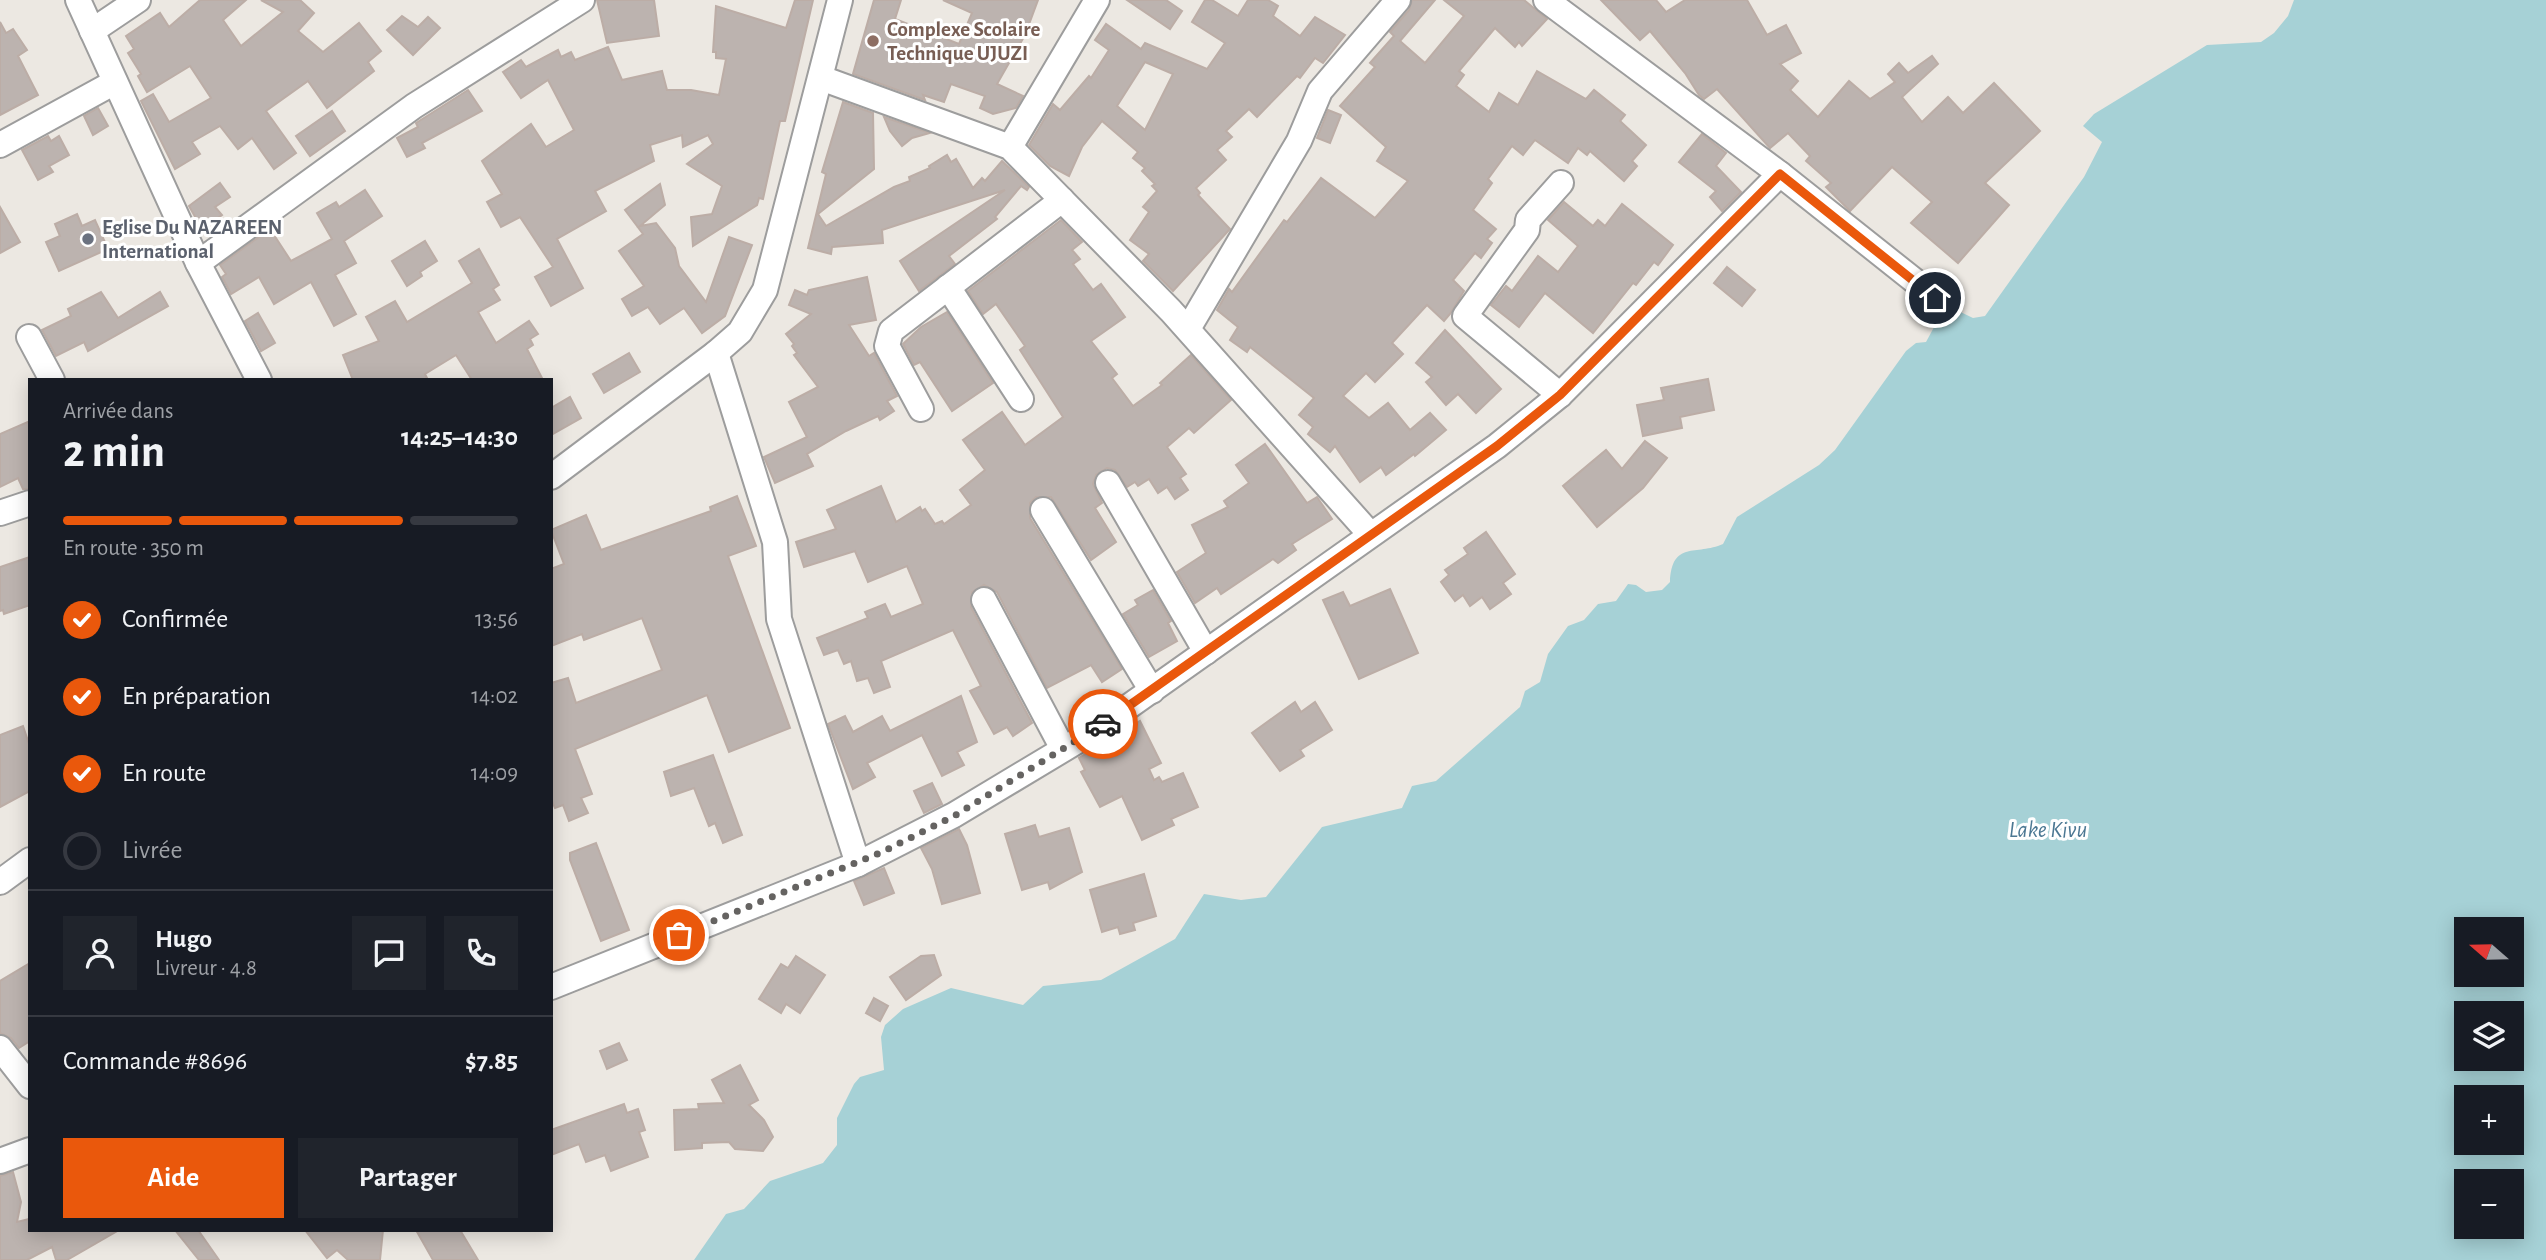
<!DOCTYPE html>
<html lang="fr">
<meta charset="utf-8">
<style>
:root{--surface:#171b24;--page:#20242c;--text:#f1f3f6;--muted:#9ea1a6;--line:#363941;--accent:#ea580c}
body{margin:0;font-family:"Alegreya Sans",sans-serif;background:var(--page);color:var(--text);height:100vh;display:flex;flex-direction:column;font-size:26px;white-space:nowrap}
*{box-sizing:border-box;margin:0}
p{font-size:23px;color:var(--muted)}
.icon{flex:none;width:38px;height:38px;fill:none;stroke:currentColor;stroke-width:2;stroke-linecap:round;stroke-linejoin:round}
.map{position:relative;flex:1;overflow:hidden}
.sheet{position:absolute;left:28px;top:378px;width:525px;height:854px;display:flex;flex-direction:column;background:var(--surface);border-radius:0px;box-shadow:0 4px 18px #0003}
.sheet>*{flex:none}
.needle{width:46px;rotate:290deg}
.buttons{position:absolute;left:2454px;top:917px;display:grid;gap:14px}
.buttons a{display:grid;place-items:center;width:70px;height:70px;border-radius:0px;background:var(--surface);box-shadow:0 4px 18px #0003;font-size:35px}
.pin{position:absolute;display:grid;place-items:center;width:60px;height:60px;color:#fff;margin:-30px;border:4px solid #fff;border-radius:50%;box-shadow:0 2px 7px #0007}
.courier{position:absolute;display:grid;place-items:center;width:70px;height:70px;margin:-35px;border:5px solid #ea580c;border-radius:50%;background:#fff;color:#222;box-shadow:0 2px 9px #0007}
.summary em{font-style:normal;font-weight:700}
.summary div{display:flex;flex-direction:column-reverse}
.summary{display:flex;align-items:center;justify-content:space-between;height:119px;padding:0 35px}
h1{font-size:46px;font-weight:700;line-height:52px}
.bar{display:grid;grid-template-columns:repeat(4,1fr);gap:10px 7px;align-content:center;height:84px;padding:0 35px}
.bar i{height:9px;border-radius:5px;background:var(--line)}
.bar .on{background:var(--accent)}
.bar p{grid-column:span 4}
.line{display:flex;align-items:center;gap:18px;padding:0 35px;border-top:2px solid var(--line)}
.line div{flex:1}
.round{display:grid;place-items:center;flex:none;width:74px;height:74px;border-radius:0px;background:var(--page)}
ol{padding:0 35px;list-style:none}
li{display:flex;align-items:center;gap:21px;height:77px}
li p{margin-inline-start:auto}
li .icon{padding:7px;border-radius:50%;background:var(--accent);color:#fff;stroke-width:4}
li:last-child{color:var(--muted)}
li i{width:38px;height:38px;border:4px solid var(--line);border-radius:50%}
.action{display:flex;gap:14px;margin-top:auto;padding:14px 35px}
.action a{flex:1;height:80px;border-radius:0px;background:var(--accent);color:#fff;font-size:28px;font-weight:700;line-height:80px;text-align:center}
.action a+a{background:var(--page);color:var(--text)}
.map>svg:first-child{display:block}
.water{fill:#a6d1d6;fill-rule:evenodd}
.building{fill:#bcb3af;stroke:#bcada6;stroke-width:2;fill-rule:evenodd}
.lines{fill:none;stroke-linecap:round;stroke-linejoin:round}
.minor-casing{stroke:#9d9d9d;stroke-width:28}
.minor{stroke:#fff;stroke-width:24}
.done{stroke:#656361;stroke-width:7;stroke-dasharray:0 12.6}
.route{stroke:#ea580c;stroke-width:9}
.education-dot{fill:#8d6e63;stroke:#fff;stroke-width:2.5}
.worship-dot{fill:#6b7280;stroke:#fff;stroke-width:2.5}
.labels{text-anchor:middle;dominant-baseline:central;stroke-width:6;stroke-linejoin:round;paint-order:stroke}
.education-label{font-size:21px;font-weight:bold;fill:#785e54;stroke:#fff;text-anchor:start}
.worship-label{font-size:21px;font-weight:bold;fill:#5b616d;stroke:#fff;text-anchor:start}
.water-label{font-size:23px;font-style:italic;fill:#4c7893;stroke:#fff}
</style>
<div class="map">
<svg width="2546" height="1260" viewBox="0 0 2546 1260">
<rect width="100%" height="100%" fill="#ece8e2"/>
<path class="water" d="M2294 0H2546V1260H694L726 1214 744 1209 770 1181 823 1163 837 1145V1118L854 1084 860 1077 884 1070 881 1037 885 1025 903 1009 951 988 1023 1005 1043 986 1101 980 1175 939 1204 894 1241 900 1266 897 1322 827 1402 808 1412 786 1436 781 1520 707 1525 691 1540 682 1548 654 1568 626 1584 620 1598 604 1616 601 1628 584 1636 585 1646 592 1662 590 1670 582C1672 540 1696 556 1723 544L1737 517 1819 465 1835 450 1906 351 1916 343 1926 342 1946 305 1973 318 1985 316 2084 177 2102 142 2083 126 2094 114 2207 45 2261 42 2274 33 2288 16ZM2466 929H2511V975H2466ZM2466 1013H2511V1059H2466ZM2466 1097H2511V1143H2466ZM2466 1181H2511V1227H2466Z"/>
<g class="building">
<path d="M200 0H246L223 20 241 46 283 12 261 0H300L314 13 298 31 323 52 359 23 381 51 368 62 374 71 327 108 308 81 266 111 296 153 274 169 252 138 238 149 220 126 192 142 200 154 175 169 141 101 153 94 169 122 211 98 190 66 147 92 138 76 141 74 128 53 134 49 126 36 160 13 169 27Z"/>
<path d="M597 0H654L659 36 607 43Z"/>
<path d="M795 0H813L785 121H780L763 199 759 198 757 205 693 246 691 217 712 214 722 186 687 164 713 144 708 135 683 147 682 135 650 145 654 161 595 191 606 211 557 239 583 288 551 306 535 277 553 267 520 217 501 227 487 202 502 194 482 161 531 124 546 147 574 130 548 80 521 98 503 72 521 60 526 67 558 50 561 57 571 52 575 60 608 47 622 80 662 71 667 90H691L719 95 726 59 716 58V52H713L716 6 786 28Z"/>
<path d="M874 0H901L895 19 959 44 972 13 943 0H1038L1025 35 997 84 1023 96 1016 108 993 114 980 108 985 96 951 84 944 102 923 95 925 100 853 74Z"/>
<path d="M1127 0H1166L1182 11 1170 29Z"/>
<path d="M1205 0H1212L1238 16 1248 0H1268L1278 6 1273 16 1300 36 1315 17 1345 35 1323 63 1315 58 1300 78 1297 76 1257 117 1249 109 1226 131 1232 137 1217 150 1226 160 1196 188 1200 193 1198 195 1230 229 1173 291 1143 261 1149 254 1130 240 1149 212 1143 207 1157 191 1152 186 1155 184 1142 171 1145 168 1133 158 1138 152 1102 121 1082 147 1069 176 1050 166 1029 145 1053 104 1060 110 1089 76 1091 78 1109 50 1095 40 1106 24 1141 49 1145 43 1207 69 1225 43 1192 22ZM1145 62 1173 74 1145 130 1117 106Z"/>
<path d="M1412 0H1435L1400 41 1425 63 1464 16 1444 0H1524L1547 19 1522 46 1519 42 1515 47 1495 28 1459 71 1464 75 1456 86 1489 112 1499 93 1518 105 1537 71 1586 99 1594 90 1625 115 1620 121 1646 145 1632 161 1637 166 1624 181 1590 151 1587 155 1578 148 1568 163 1535 140 1523 155 1512 146 1488 179 1492 183 1473 210 1496 229 1487 239 1492 243 1481 258 1475 253 1453 280 1464 291 1450 314 1444 321 1427 305 1392 343 1403 354 1375 382 1366 373 1343 396 1369 418 1388 403 1410 430 1430 413 1446 430 1415 456 1414 454 1386 475 1381 467 1360 482 1335 446 1330 452 1308 434 1313 427 1299 415 1314 398 1250 347 1247 352 1230 340 1238 327 1217 310 1229 289 1232 292 1284 220 1287 222 1321 178 1375 218 1408 181 1377 161 1386 147 1340 106 1375 67 1370 63 1394 36 1390 32 1409 10Z"/>
<path d="M1601 0H1656L1666 12 1685 0H1747L1767 35 1786 25 1801 53 1780 64 1798 81 1790 90 1818 117 1849 81 1870 99 1895 82 1888 74 1899 63 1908 73 1932 56 1938 64 1902 97 1922 122 1948 97 1963 113 1994 83 2040 131 1985 183 2009 205 1958 263 1911 223 1932 202 1892 167 1850 211 1826 187 1831 183 1806 161 1810 156 1788 133 1770 148 1717 89 1704 99 1699 95 1685 73 1650 31 1640 40Z"/>
<path d="M402 16 418 27 428 17 440 28 413 55 387 30Z"/>
<path d="M0 22 6 33 13 29 27 50 18 56 38 95 0 115Z"/>
<path d="M468 90 482 111 422 143 425 148 407 157 397 138 418 127 416 123Z"/>
<path d="M843 102 873 113 874 169 818 214 826 226 894 187 910 181 909 177 930 168 929 166 947 155 951 162 956 159 973 188 982 178 985 181 1002 161 1029 187 1027 190 1021 186 995 217 997 219 949 256 955 264 919 291 900 261 1005 190 882 230 883 243 832 247 831 254 808 248 826 174 822 172Z"/>
<path d="M98 108 108 126 93 135 84 116Z"/>
<path d="M1328 110 1341 115 1330 143 1317 138Z"/>
<path d="M332 111 345 131 310 156 296 136Z"/>
<path d="M884 117 930 133 912 138 902 146 890 131Z"/>
<path d="M1702 134 1726 153 1716 166 1741 192 1722 211 1710 197 1716 191 1679 162Z"/>
<path d="M48 136 51 141 59 136 69 155 49 166 53 172 38 180 22 150Z"/>
<path d="M220 183 230 197 215 207 222 215 202 229 189 206Z"/>
<path d="M660 184 665 205 640 226 656 223 675 248 679 266 706 302 729 237 752 245 725 316 702 333 684 308 660 324 648 307 632 316 622 299 644 286 619 251 643 234 625 210Z"/>
<path d="M365 190 382 216 344 241 356 263 335 275 356 314 334 326 311 282 274 304 259 277 231 294 222 277 226 274 220 265 270 229 291 261 332 239 317 213 336 202 339 207Z"/>
<path d="M1564 202 1593 226 1598 220 1605 226 1622 204 1673 245 1658 265 1654 262 1636 285 1633 283 1593 333 1545 293 1519 327 1491 305 1506 286 1512 291 1538 256 1558 272 1578 246 1548 220Z"/>
<path d="M0 207 20 242 0 253Z"/>
<path d="M77 214 82 226 95 220 108 249 59 271 46 242 60 236 55 224Z"/>
<path d="M1061 220 1082 242 1072 250 1080 259 1073 264 1093 290 1101 284 1125 317 1091 341 1117 374 1112 378 1133 406 1162 385 1160 383 1191 355 1231 400 1194 433 1189 428 1167 447 1186 474 1180 478 1188 490 1175 499 1167 487 1158 493 1149 479 1138 486 1135 482 1127 487 1115 470 1107 468 1096 475 1093 484 1102 503 1095 508 1116 542 1091 560 1051 497H1036L1030 503V518L1122 669 1102 682 1091 665 1047 688 997 592 984 585 972 592 971 607 1032 723 1013 736 1007 727 994 734 970 691 981 686 953 630 881 661 890 687 874 693 868 678 857 681 851 661 844 664 838 650 824 655 817 638 868 618 865 612 885 604 891 617 923 604 907 566 868 582 855 551 804 567 796 542 836 529 827 510 881 486 896 522 920 507 922 511 925 509 935 524 942 521 944 524 971 505 960 490 985 470 963 440 1002 412 1025 445 1063 417 1020 350 1025 346 996 304 983 314 968 291Z"/>
<path d="M425 241 437 261 420 272 422 276 407 286 392 261Z"/>
<path d="M479 249 499 285 493 289 500 300 478 312 496 343 529 321 538 334 530 339 533 345 527 349 543 380H472L456 355 425 374 428 380H353L343 355 379 341 366 317 395 301 407 322 472 283 459 261Z"/>
<path d="M1727 267 1755 290 1742 306 1714 283Z"/>
<path d="M867 277 876 320 849 325 869 356 874 353 897 396 887 401 894 411 880 420 878 416 846 431 807 454 813 466 775 483 764 457 807 437 789 402 818 387 794 355 797 353 792 346 794 344 786 334 811 314 789 305 795 290 807 295 809 290Z"/>
<path d="M101 292 118 318 160 292 168 306 88 351 84 342 56 356 42 330 71 316 68 309Z"/>
<path d="M947 312 993 383 952 411 920 362 914 365 903 344 921 327Z"/>
<path d="M258 313 275 343 261 351 245 321Z"/>
<path d="M1445 330 1501 389 1476 413 1458 394 1446 405 1426 382 1432 377 1416 363Z"/>
<path d="M629 353 640 372 604 393 593 374Z"/>
<path d="M1708 379 1714 410 1680 417 1682 428 1643 436 1637 405 1664 400 1661 388Z"/>
<path d="M570 397 581 418 551 435V408Z"/>
<path d="M30 421V489H23L18 478 0 487V434Z"/>
<path d="M1645 441 1667 458 1643 488 1597 527 1563 486 1606 450 1622 469Z"/>
<path d="M1265 444 1307 503 1317 497 1332 519 1292 544 1296 550 1278 563 1273 559 1221 594 1217 588 1195 603 1177 572 1206 553 1192 525 1228 507 1224 501 1249 483 1236 465Z"/>
<path d="M737 496 756 546 728 556 790 728 729 752 707 695 575 749 592 794 581 798 588 813 569 821 563 805 555 808 551 799V683L568 678 576 703 662 670 642 618 584 640 582 634 551 646V569L564 564 551 530 586 515 601 550 711 511 710 507Z"/>
<path d="M1486 532 1515 574 1503 583 1511 594 1490 609 1482 597 1470 606 1463 595 1455 601 1441 582 1449 575 1445 570 1468 554 1464 548Z"/>
<path d="M30 557V605L4 614 3 610 0 611V567Z"/>
<path d="M1390 589 1418 653 1359 679 1323 600 1343 592 1350 606Z"/>
<path d="M1153 590 1171 621 1168 623 1177 641 1149 657 1123 614 1138 605 1135 600Z"/>
<path d="M961 696 977 742 957 752 964 765 942 776 922 735 867 763 875 777 853 789 828 724 845 716 853 732 882 716 890 731Z"/>
<path d="M1295 702 1301 712 1315 702 1332 730 1300 750 1304 756 1280 771 1252 733Z"/>
<path d="M1140 721 1161 763 1149 769 1154 780 1159 777 1162 782 1183 773 1198 807 1171 819 1174 825 1142 840 1122 796 1100 807 1081 772 1085 770 1079 758Z"/>
<path d="M23 726 30 747V791L0 807V735Z"/>
<path d="M713 755 742 835 723 843 715 823 709 826 694 788 671 796 664 772Z"/>
<path d="M932 783 942 804 924 813 914 791Z"/>
<path d="M1035 825 1039 837 1069 828 1082 872 1050 889 1048 882 1022 890 1005 834Z"/>
<path d="M959 829 967 845 980 893 942 904 932 869 921 848Z"/>
<path d="M596 843 629 930 601 941 570 860V853Z"/>
<path d="M884 868 894 893 864 905 854 881Z"/>
<path d="M1144 874 1156 916 1133 923 1135 930 1120 934 1118 927 1102 932 1090 890Z"/>
<path d="M934 955 941 975 906 1000 890 977 921 956Z"/>
<path d="M796 956 825 975 800 1013 786 1004 781 1013 759 999 781 964 788 968Z"/>
<path d="M30 963V1041L19 1048 11 1038 0 1033V981Z"/>
<path d="M874 998 888 1006 880 1021 866 1013Z"/>
<path d="M619 1043 627 1060 607 1069 600 1051Z"/>
<path d="M740 1065 758 1100 749 1105 764 1120 773 1137 763 1151 735 1149 729 1142 702 1143V1148L675 1150 674 1110 699 1109 698 1104 724 1103 712 1080Z"/>
<path d="M624 1104 627 1113 638 1109 645 1130 639 1132 648 1157 611 1171 605 1155 586 1162 579 1144 551 1155V1130Z"/>
<path d="M13 1172 21 1202 17 1222 29 1219 30 1230H119L67 1260H56L52 1247 27 1260H0V1176Z"/>
<path d="M175 1230H198L219 1260H199Z"/>
<path d="M305 1230H383L380 1260H348L337 1250 327 1258Z"/>
<path d="M416 1230H460L478 1260H433Z"/>
</g>
<g class="lines">
<defs>
<g id="minor">
<path d="M78 0 198 263 259 380"/>
<path d="M1546 0 1780 174 1935 297"/>
<path d="M92 31 138 0"/>
<path d="M821 78 1010 147 1171 311 1370 534"/>
<path d="M0 145 115 82"/>
<path d="M1010 147 1097 0"/>
<path d="M198 263 414 106 582 0"/>
<path d="M948 287 1021 399"/>
<path d="M1188 329 1299 141 1320 91 1398 0"/>
<path d="M29 337 52 380"/>
<path d="M716 353 775 542 779 619 858 864"/>
<path d="M1560 395 1465 316 1527 230 1528 220 1561 183"/>
<path d="M921 409 887 346 891 331 1062 200"/>
<path d="M551 477 716 353 740 332 765 290 840 0"/>
<path d="M1108 483 1206 652"/>
<path d="M1043 510 1152 691"/>
<path d="M0 513 30 503"/>
<path d="M984 600 1063 749"/>
<path d="M0 882 30 860"/>
<path d="M551 987 858 864 954 815 1094 731 1497 446 1560 395 1780 174"/>
<path d="M0 1048 30 1086"/>
<path d="M0 1161 30 1150"/>
</g>
</defs>
<use href="#minor" class="minor-casing"/>
<use href="#minor" class="minor"/>
</g>
<g class="lines">
<path class="done" d="M679 935 882 852 954 816 1103 724"/>
<path class="route" d="M1103 724 1497 446 1560 395 1780 174 1935 298"/>
</g>
<circle class="education-dot" cx="873" cy="41" r="7"/>
<circle class="worship-dot" cx="88" cy="239" r="7"/>
<g class="labels">
<g class="education-label">
<text x="887" y="29">Complexe Scolaire<tspan x="887" dy="24">Technique UJUZI</tspan></text>
</g>
<g class="worship-label">
<text x="102" y="227">Eglise Du NAZAREEN<tspan x="102" dy="24">International</tspan></text>
</g>
<g class="water-label">
<text x="2048" y="830">Lake Kivu</text>
</g>
</g>
</svg>
<div class="buttons">
<a><svg class="needle" viewBox="-14 -14 28 28"><path d="M0-13l5 13h-10z" fill="#e53935"/><path d="M0 13l5-13h-10z" fill="#9ea1a6"/></svg></a>
<a><svg class="icon" aria-label="layers" viewBox="0 0 24 24"><path d="M12 4l9 5-9 5-9-5zM3 14l9 5 9-5"/></svg></a>
<a>+</a>
<a>−</a>
</div>
<div class="pin" style="left:679px;top:935px;background:#ea580c"><svg class="icon" aria-label="bag" viewBox="0 0 24 24"><path d="M5 8h14l-1 12H6zM9 8a3 3 0 0 1 6 0"/></svg></div>
<div class="pin" style="left:1935px;top:298px;background:#1f2937"><svg class="icon" aria-label="home" viewBox="0 0 24 24"><path d="M3 11l9-7 9 7M6 9v11h12V9"/></svg></div>
<div class="courier" style="left:1103px;top:724px"><svg class="icon" aria-label="car" viewBox="0 0 24 24"><path d="M5 17H2v-5l4-1 3-4h7l3 4 3 1v5h-3M9 17h6M6 11h13"/><circle cx="7" cy="17" r="2"/><circle cx="17" cy="17" r="2"/></svg></div>
<section class="sheet">
<div class="summary"><div><h1>2 min</h1><p>Arrivée dans</p></div><em>14:25–14:30</em></div>
<div class="bar"><i class="on"></i><i class="on"></i><i class="on"></i><i></i><p>En route · 350 m</p></div>
<ol>
<li><svg class="icon" aria-label="check" viewBox="0 0 24 24"><path d="M5 12l5 5 9-10"/></svg>Confirmée<p>13:56</p></li>
<li><svg class="icon" aria-label="check" viewBox="0 0 24 24"><path d="M5 12l5 5 9-10"/></svg>En préparation<p>14:02</p></li>
<li><svg class="icon" aria-label="check" viewBox="0 0 24 24"><path d="M5 12l5 5 9-10"/></svg>En route<p>14:09</p></li>
<li><i></i>Livrée</li>
</ol>
<div class="line" style="height:126px"><a class="round"><svg class="icon" aria-label="person" viewBox="0 0 24 24"><circle cx="12" cy="8" r="4"/><path d="M4 21q1-7 8-7t8 7"/></svg></a><div><b>Hugo</b><p>Livreur · 4.8</p></div><a class="round"><svg class="icon" aria-label="chat" viewBox="0 0 24 24"><path d="M4 5h16v11H9l-5 4z"/></svg></a><a class="round"><svg class="icon" aria-label="phone" viewBox="0 0 24 24"><path d="M5 4h4l2 5-3 2q2 4 5 5l2-3 5 2v4C11 20 4 13 5 4z"/></svg></a></div>
<div class="line" style="height:91px"><div>Commande #8696</div><b>$7.85</b></div>
<div class="action"><a>Aide</a><a>Partager</a></div>
</section>
</div>
